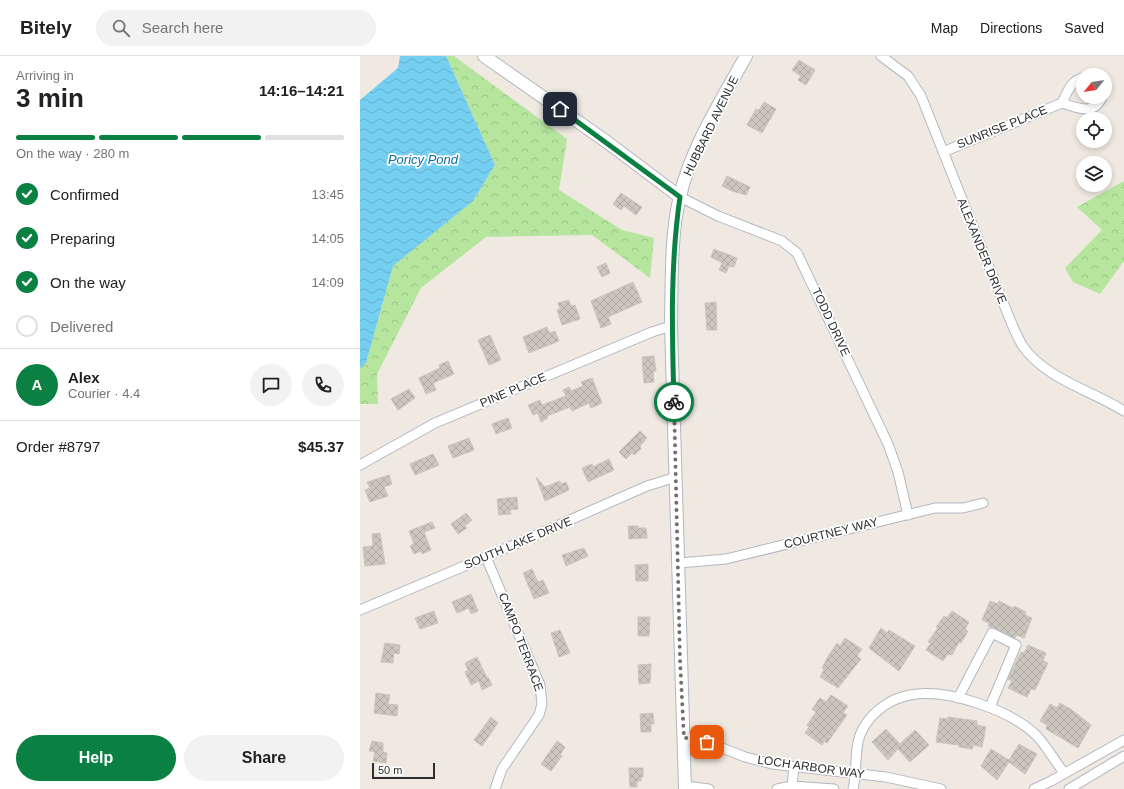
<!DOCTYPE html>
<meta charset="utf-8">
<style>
:root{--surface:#fff;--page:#f2f2f2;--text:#202124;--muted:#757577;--line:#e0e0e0;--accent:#0b8043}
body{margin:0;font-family:Helvetica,sans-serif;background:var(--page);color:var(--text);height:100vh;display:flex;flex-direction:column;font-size:15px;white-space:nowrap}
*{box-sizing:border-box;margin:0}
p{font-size:13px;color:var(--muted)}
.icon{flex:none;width:22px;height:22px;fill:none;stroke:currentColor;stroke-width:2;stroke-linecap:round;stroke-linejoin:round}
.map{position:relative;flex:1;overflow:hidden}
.sheet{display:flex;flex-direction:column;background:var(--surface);width:360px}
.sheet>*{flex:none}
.needle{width:26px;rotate:240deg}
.controls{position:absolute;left:716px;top:12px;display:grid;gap:8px}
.controls a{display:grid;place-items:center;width:36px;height:36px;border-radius:50%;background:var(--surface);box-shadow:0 2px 6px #0003;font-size:20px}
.scale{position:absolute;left:12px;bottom:10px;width:63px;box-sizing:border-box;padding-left:4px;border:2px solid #2e2e2e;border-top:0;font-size:11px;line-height:14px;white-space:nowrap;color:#2e2e2e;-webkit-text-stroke:3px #fff;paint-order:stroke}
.pin{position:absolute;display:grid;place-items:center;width:34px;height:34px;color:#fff;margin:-17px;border-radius:8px;box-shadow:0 2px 6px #0006}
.courier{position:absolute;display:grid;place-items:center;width:40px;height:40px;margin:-20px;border:3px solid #0b8043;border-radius:50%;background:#fff;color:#222;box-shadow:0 1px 5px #0007}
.head em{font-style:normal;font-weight:700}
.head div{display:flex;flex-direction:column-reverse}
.head{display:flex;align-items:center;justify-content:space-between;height:68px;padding:0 16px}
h1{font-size:26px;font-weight:700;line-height:30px}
.bar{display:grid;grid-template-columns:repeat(4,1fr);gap:6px 4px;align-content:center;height:48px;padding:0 16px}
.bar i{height:5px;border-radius:3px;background:var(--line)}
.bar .current{background:var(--accent)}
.bar p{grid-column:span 4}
.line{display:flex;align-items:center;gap:10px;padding:0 16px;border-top:1px solid var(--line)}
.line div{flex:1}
.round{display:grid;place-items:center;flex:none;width:42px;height:42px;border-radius:21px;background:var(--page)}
ol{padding:0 16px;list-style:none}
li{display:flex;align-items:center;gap:12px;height:44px}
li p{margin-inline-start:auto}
li .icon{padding:4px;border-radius:50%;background:var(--accent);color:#fff;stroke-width:4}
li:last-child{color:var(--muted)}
li i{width:22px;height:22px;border:2px solid var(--line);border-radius:50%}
.button{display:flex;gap:8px;margin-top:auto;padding:8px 16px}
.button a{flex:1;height:46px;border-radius:24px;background:var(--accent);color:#fff;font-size:16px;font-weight:700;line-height:46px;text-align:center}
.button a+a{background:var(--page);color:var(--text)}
header{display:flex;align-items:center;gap:24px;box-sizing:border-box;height:56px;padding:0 20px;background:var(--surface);border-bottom:1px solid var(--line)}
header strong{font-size:19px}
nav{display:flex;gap:22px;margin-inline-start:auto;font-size:14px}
.search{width:280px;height:36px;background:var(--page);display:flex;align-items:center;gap:10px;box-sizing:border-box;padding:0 14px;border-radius:22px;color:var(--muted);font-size:15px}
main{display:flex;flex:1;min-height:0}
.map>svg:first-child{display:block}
.forest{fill:url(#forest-crowns)}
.water{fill:url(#water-waves)}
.building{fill:url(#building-cross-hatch);stroke:#cbc5ba}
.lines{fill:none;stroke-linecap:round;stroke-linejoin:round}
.minor-casing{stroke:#b4b7c1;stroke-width:11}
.secondary-casing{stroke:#b4b7c1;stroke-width:14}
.minor{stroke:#fff;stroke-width:9}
.secondary{stroke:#fff;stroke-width:12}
.done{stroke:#726f6d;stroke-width:4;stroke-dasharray:0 7.2}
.route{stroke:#0b8043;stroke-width:5}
.labels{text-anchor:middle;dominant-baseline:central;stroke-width:3.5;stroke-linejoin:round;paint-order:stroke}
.street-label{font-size:12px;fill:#2e2e2e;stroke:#fff}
.water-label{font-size:13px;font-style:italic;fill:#0d6fa3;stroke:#fff}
</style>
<header>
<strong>Bitely</strong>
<div class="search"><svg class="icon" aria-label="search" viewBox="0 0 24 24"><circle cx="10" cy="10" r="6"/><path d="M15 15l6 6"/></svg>Search here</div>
<nav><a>Map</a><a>Directions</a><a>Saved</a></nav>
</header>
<main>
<section class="sheet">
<div class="head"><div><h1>3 min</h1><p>Arriving in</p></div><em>14:16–14:21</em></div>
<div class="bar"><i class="current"></i><i class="current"></i><i class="current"></i><i></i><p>On the way · 280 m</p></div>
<ol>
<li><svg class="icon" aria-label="check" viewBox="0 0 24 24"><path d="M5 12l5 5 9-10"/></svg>Confirmed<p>13:45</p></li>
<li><svg class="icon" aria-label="check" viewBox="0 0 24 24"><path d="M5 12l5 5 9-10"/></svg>Preparing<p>14:05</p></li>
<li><svg class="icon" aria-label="check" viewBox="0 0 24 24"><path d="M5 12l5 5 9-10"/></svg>On the way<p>14:09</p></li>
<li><i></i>Delivered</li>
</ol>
<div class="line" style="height:72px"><b class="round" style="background:var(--accent);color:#fff">A</b><div><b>Alex</b><p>Courier · 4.4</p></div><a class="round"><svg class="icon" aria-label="chat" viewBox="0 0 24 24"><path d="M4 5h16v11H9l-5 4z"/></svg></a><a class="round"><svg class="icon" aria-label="phone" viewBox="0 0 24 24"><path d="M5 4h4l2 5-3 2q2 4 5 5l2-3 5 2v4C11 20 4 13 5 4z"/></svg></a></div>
<div class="line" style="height:52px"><div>Order #8797</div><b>$45.37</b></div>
<div class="button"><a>Help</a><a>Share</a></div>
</section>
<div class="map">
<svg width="764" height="733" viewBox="0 0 764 733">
<defs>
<pattern id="forest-crowns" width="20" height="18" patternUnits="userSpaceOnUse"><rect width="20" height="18" fill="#b6e59e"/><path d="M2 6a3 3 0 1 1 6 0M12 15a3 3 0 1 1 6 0" fill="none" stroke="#9dc588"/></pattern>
<pattern id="water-waves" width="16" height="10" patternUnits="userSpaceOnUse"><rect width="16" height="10" fill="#75cff0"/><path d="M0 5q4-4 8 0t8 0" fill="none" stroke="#66b2ce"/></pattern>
<pattern id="building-cross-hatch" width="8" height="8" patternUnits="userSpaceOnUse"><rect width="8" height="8" fill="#cbc7bf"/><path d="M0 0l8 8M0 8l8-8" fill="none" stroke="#afaba4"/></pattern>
</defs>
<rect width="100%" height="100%" fill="#efe9e1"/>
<g class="forest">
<path d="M86 0H94L207 83 199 134 262 174 294 182 290 222 232 179 126 181 61 232 17 318 18 348H0V312L6 307 33 210 113 145 135 109Z"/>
<path d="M764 125V205L740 238 713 226 705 212 742 174 717 151Z"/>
</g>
<path class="water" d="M40 0H86L135 109 113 145 33 210 6 307 0 312V44L38 12Z"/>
<g class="building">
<path d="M439 4 455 14 446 29 438 24 441 20 432 14Z"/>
<path d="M404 46 416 53 402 77 387 69 396 53 399 54Z"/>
<path d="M367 120 390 131 386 139 372 135 362 130Z"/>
<path d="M261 137 282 151 276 159 264 150 261 154 253 148Z"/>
<path d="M354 193 377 202 374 211 369 210 366 217 359 214 362 207 351 201Z"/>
<path d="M246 207 250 217 242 221 237 211Z"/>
<path d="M273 226 282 246 248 261 251 268 241 272 231 245Z"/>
<path d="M209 244 211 250 215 249 220 263 202 269 197 254 200 253 198 247Z"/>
<path d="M356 246 357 274H347L345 247Z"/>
<path d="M187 271 189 277 195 275 199 285 169 297 163 281Z"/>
<path d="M130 279 141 304 129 309 118 284Z"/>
<path d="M294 300 296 315H293L294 326 284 327 282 301Z"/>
<path d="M88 305 94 318 73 327 76 334 66 338 59 322 80 312 79 309Z"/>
<path d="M232 322 242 347 231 352 229 347 212 355 210 351 187 360 188 362 181 366 178 357 173 359 168 349 180 344 182 349 206 340 203 334 209 331 211 335 223 330 221 326Z"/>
<path d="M49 333 55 342 38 354 31 343Z"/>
<path d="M148 362 152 372 136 378 132 368Z"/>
<path d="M280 375 287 382 280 390 281 393 274 399 272 397 266 403 259 396Z"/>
<path d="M109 382 114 394 93 402 88 390Z"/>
<path d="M73 398 79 409 55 419 50 408Z"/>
<path d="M249 403 254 414 228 426 222 412 232 408 233 411Z"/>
<path d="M29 419 32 428 24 431 28 440 10 446 5 434 10 432 7 426Z"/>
<path d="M176 421 185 431 200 425 201 428 206 426 209 434 185 445Z"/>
<path d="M157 441 158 453 150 454 151 458 139 459 137 443Z"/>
<path d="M106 457 112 464 105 470 107 472 98 478 91 468Z"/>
<path d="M72 466 75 472 64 476 71 494 62 498 61 495 54 498 50 490 54 488 49 475Z"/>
<path d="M268 470H278V472H286L287 482 269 483Z"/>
<path d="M20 477 25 508 5 510 3 491 13 490 12 478Z"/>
<path d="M224 492 228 500 206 510 202 499Z"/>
<path d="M288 508V525H276L275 509Z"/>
<path d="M172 513 178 526 183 524 189 537 174 543 163 517Z"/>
<path d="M111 538 118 555 111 558 109 552 97 557 92 546Z"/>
<path d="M630 545 638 548 639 545 653 552 654 550 666 556 665 559 672 562 664 582 657 579 655 582 628 570 629 567 622 564Z"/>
<path d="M74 555 78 567 60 573 55 562Z"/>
<path d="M592 555 609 566 605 573 608 575 601 587 599 586 592 599 588 598 583 605 566 594 571 587 568 586 578 572 576 571 584 560 587 562Z"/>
<path d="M278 561H290L289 580H278Z"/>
<path d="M521 572 527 577 529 574 555 590 539 615 509 592Z"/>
<path d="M200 574 210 597 199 601 191 577Z"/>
<path d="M485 582 502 593 497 600 501 603 478 632 460 621 464 614 462 612 469 599 477 587 480 590Z"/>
<path d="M25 587 40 589 39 598 34 597 33 607 21 606Z"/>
<path d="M668 589 686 597 683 605 688 607 675 634 671 633 667 641 648 632 652 625 648 623 661 596 664 597Z"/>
<path d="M117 601 127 622 128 621 132 629 122 634 119 625 111 629 105 616 108 614 105 607Z"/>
<path d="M291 608 290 627 279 628 278 609Z"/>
<path d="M16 637 30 639 28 648 38 649 37 660 14 657Z"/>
<path d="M471 639 488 650 483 657 487 659 467 687 464 685 462 689 445 677 449 671 447 669 456 656 452 653 460 642 466 646Z"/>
<path d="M700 647 712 654 731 669 718 692 686 673 687 669 680 665 690 648 697 652Z"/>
<path d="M293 657 294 668H291V676H281L280 658Z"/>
<path d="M131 661 138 667 122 690 114 684Z"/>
<path d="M588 661 617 665V669L626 671 622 691 614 689 612 693 599 691V689L576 686 580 662 587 663Z"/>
<path d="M526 673 540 688 555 674 569 689 550 706 538 693 528 704 512 686Z"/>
<path d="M12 685 23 687V696L27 697 26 707 13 705 15 696 9 695Z"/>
<path d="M197 685 205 691 200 699 202 700 191 715 181 708Z"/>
<path d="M659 688 677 698 665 718 649 706 637 724 621 710 631 693 649 704Z"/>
<path d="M269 712H283V721H281V725H277V731H270Z"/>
</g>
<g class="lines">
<defs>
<g id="minor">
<path d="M521 0 548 20 561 40 649 261C653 271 657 280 662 289 685 323 731 334 764 355"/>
<path d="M723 22C711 24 707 37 702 47 717 52 734 60 742 41"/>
<path d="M583 96 702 47"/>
<path d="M320 141 358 160 422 185 437 197 528 388 538 416 548 459"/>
<path d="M0 409 75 367 292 276 311 270"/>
<path d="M126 501 180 629 182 648 179 659 142 713 135 733"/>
<path d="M319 507 366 503 575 452H603L623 447"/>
<path d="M0 554 126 501 287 430 316 421"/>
<path d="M598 642 632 577 656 589 630 651"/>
<path d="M324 682H337L385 701 412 708 526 721 581 733"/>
<path d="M325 730 349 733"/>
<path d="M432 730 434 711"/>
<path d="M417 733 432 730 474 733"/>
<path d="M493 733C498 713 493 688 504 671 514 654 532 642 550 639 587 632 651 654 677 680 687 691 695 705 704 717"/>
<path d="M674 733 691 725 764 684"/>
<path d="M709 733 764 700"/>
</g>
<g id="secondary">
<path d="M124 0 247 86 320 141"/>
<path d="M325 733 311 270C312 229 310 181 320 140 331 92 362 43 386 0"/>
</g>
</defs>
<use href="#minor" class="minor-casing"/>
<use href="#secondary" class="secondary-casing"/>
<use href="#minor" class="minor"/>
<use href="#secondary" class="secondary"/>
</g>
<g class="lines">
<path class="done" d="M314 346 320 604 324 682H337L347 686"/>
<path class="route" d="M200 53 320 141C310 210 312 277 314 346"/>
</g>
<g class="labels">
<g class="street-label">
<text transform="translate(351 70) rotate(-64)">HUBBARD AVENUE</text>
<text transform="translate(642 71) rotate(-22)">SUNRISE PLACE</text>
<text transform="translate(622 195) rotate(68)">ALEXANDER DRIVE</text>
<text transform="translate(471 266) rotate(65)">TODD DRIVE</text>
<text transform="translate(153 334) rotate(-23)">PINE PLACE</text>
<text transform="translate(471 477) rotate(-14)">COURTNEY WAY</text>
<text transform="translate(158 487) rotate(-23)">SOUTH LAKE DRIVE</text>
<text transform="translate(161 586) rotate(69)">CAMPO TERRACE</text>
<text transform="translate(451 711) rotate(8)">LOCH ARBOR WAY</text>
</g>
<g class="water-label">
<text x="63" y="103">Poricy Pond</text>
</g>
</g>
</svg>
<div class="controls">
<a><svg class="needle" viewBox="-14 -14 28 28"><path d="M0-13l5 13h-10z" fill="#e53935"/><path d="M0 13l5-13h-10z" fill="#757577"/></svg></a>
<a><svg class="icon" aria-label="locate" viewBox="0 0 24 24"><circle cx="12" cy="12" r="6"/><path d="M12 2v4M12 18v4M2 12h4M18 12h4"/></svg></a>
<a><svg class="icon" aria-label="layers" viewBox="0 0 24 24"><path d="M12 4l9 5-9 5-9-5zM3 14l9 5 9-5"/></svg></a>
</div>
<div class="scale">50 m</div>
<div class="pin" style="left:347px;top:686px;background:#ea580c"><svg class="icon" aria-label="bag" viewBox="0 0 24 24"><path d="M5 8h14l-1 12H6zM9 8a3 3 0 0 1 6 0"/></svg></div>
<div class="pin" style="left:200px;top:53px;background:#1f2937"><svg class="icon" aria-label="home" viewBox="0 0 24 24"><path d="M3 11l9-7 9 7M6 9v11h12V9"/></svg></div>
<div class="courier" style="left:314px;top:346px"><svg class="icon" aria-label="bike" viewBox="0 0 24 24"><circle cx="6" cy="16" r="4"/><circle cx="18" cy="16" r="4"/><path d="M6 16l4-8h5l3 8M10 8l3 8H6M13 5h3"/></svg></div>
</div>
</main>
